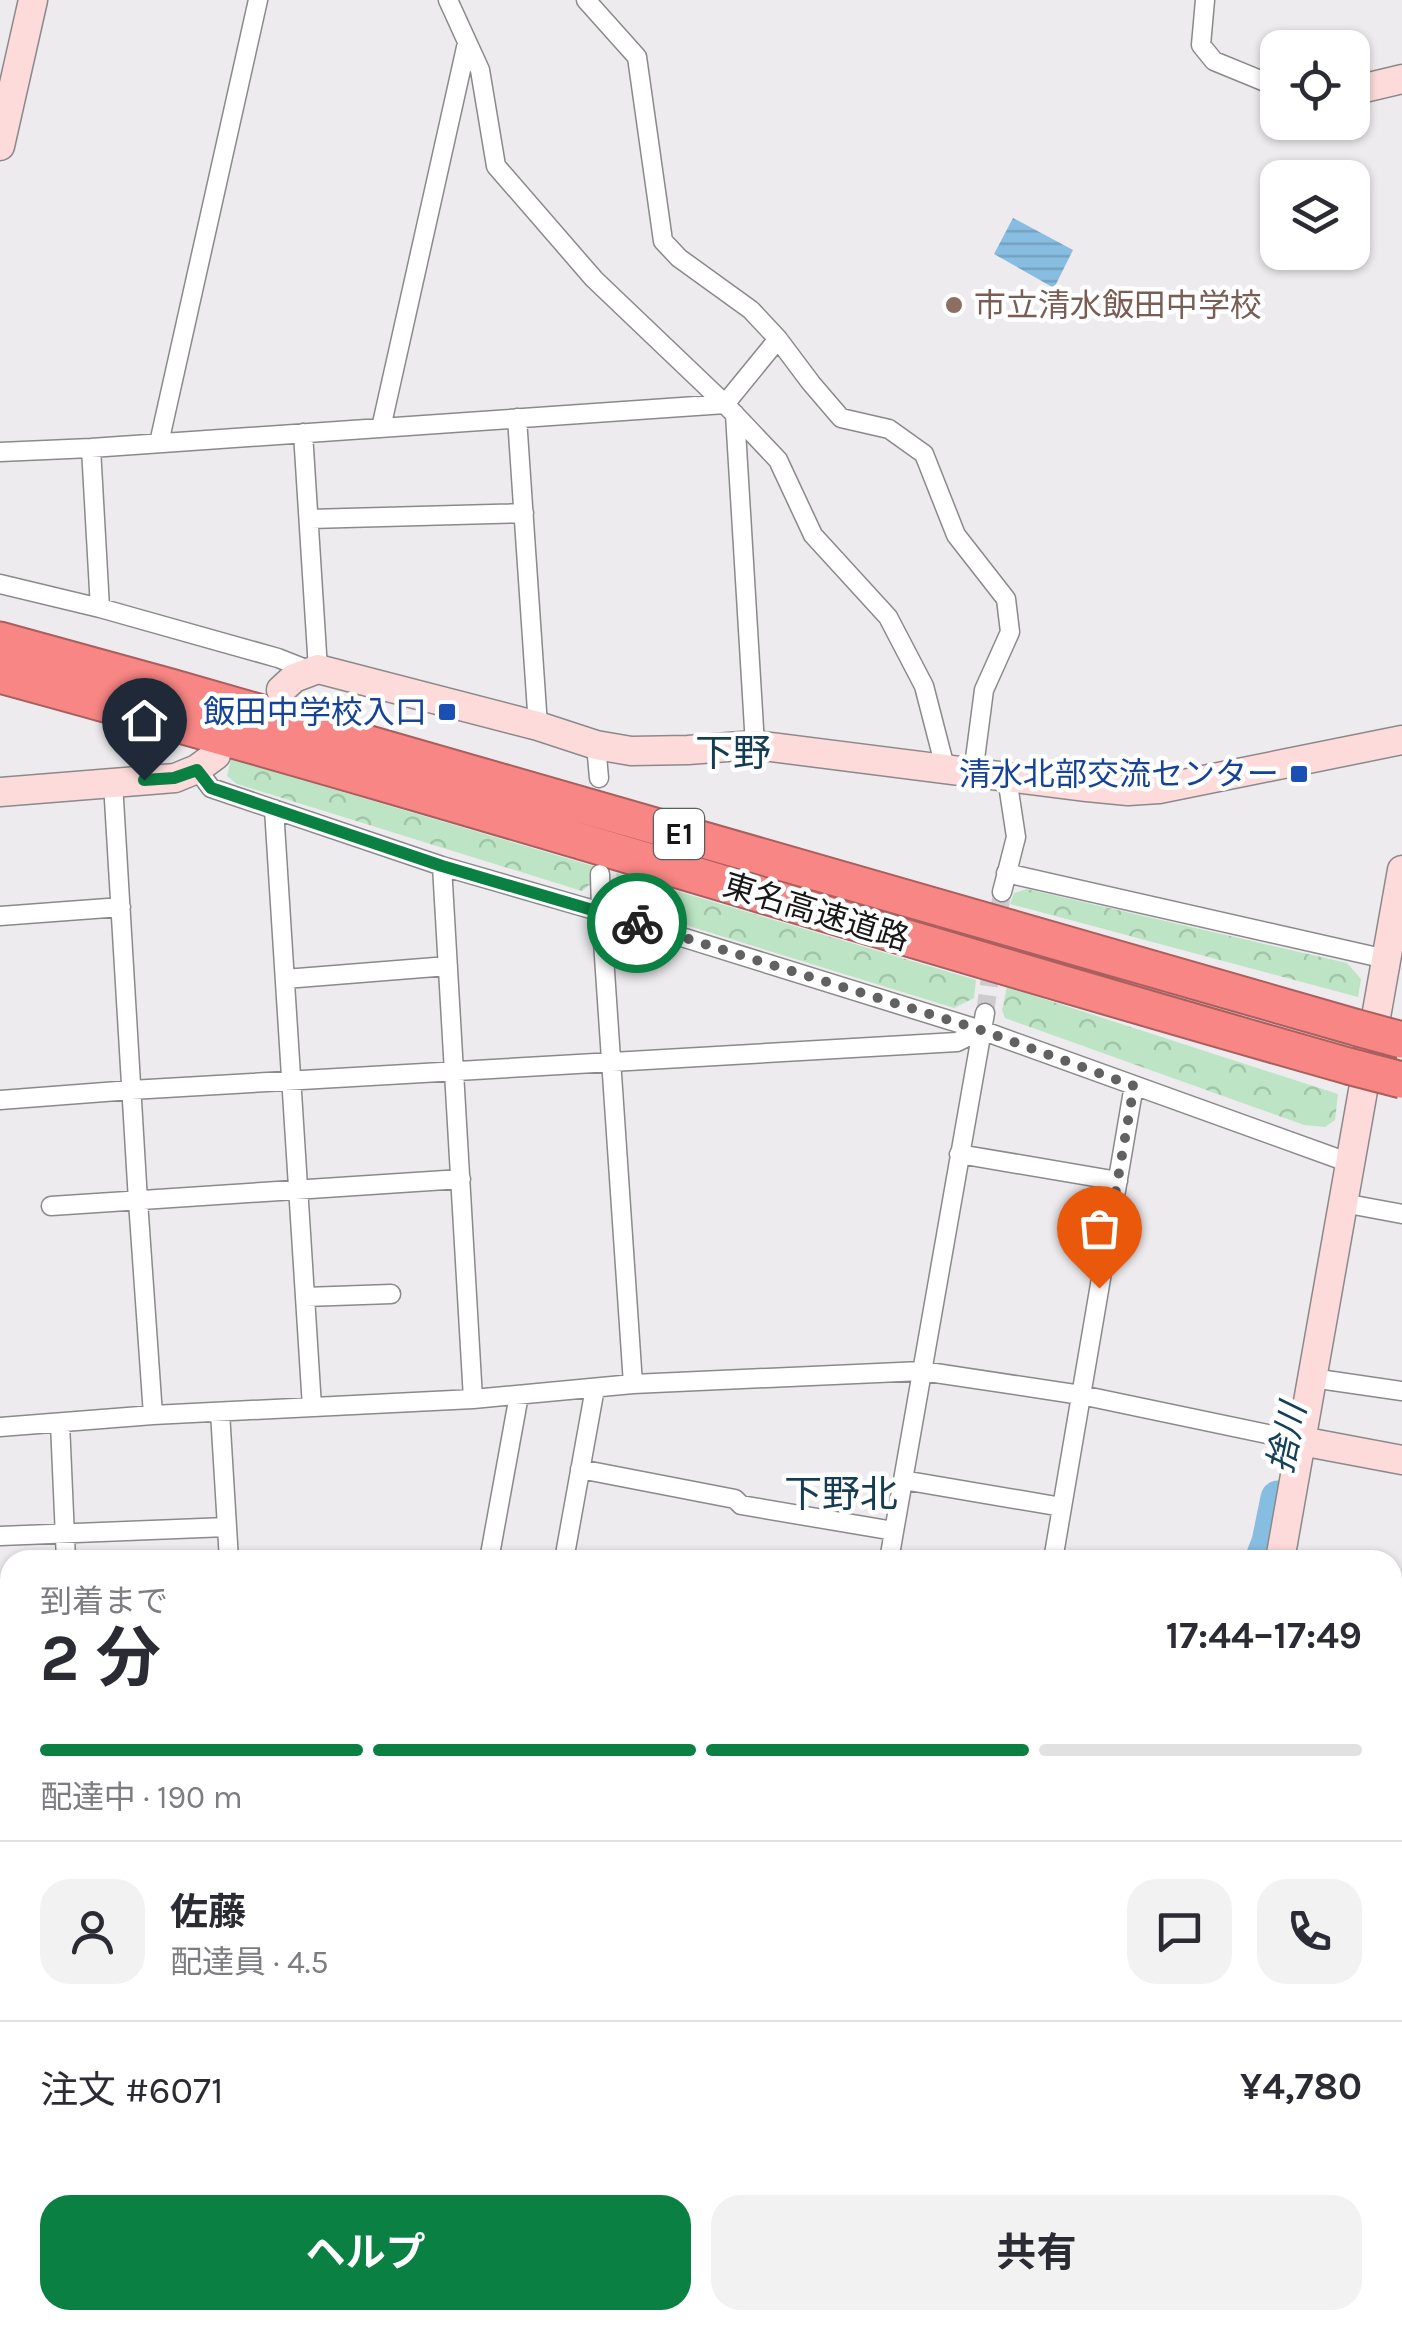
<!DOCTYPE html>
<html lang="ja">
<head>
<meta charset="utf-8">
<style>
	body { margin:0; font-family:Karla,"Noto Sans JP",sans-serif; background:#f2f2f3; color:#2b2b33; height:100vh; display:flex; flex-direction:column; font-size:38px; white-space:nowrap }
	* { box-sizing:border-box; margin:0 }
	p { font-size:32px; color:#7c7c81 }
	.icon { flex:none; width:55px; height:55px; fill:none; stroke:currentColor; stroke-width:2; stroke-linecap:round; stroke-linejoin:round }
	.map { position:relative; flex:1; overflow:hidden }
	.details { position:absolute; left:0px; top:1550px; width:1402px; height:780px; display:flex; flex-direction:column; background:#fff; border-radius:30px 30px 0 0; box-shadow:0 2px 8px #0004 }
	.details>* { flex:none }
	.tools { position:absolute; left:1260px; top:30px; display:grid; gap:20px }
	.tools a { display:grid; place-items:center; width:110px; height:110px; border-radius:20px; background:#fff; box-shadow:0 2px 8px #0004; font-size:50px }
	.pin { position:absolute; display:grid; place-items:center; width:85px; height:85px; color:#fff; margin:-102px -42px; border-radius:50% 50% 50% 0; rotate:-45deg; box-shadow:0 0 10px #0007 }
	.pin .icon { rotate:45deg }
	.courier { position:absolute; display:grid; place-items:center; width:100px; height:100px; margin:-50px; border:8px solid #0b8043; border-radius:50%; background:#fff; color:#222; box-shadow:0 2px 12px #0007 }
	.summary em { font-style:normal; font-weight:700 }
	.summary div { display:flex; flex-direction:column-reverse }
	.summary { display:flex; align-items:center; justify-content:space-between; height:170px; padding:0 40px }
	h1 { font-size:65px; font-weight:700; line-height:75px }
	.bar { display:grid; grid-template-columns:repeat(4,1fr); gap:15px 10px; align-content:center; height:120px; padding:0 40px }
	.bar i { height:12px; border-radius:8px; background:#e1e1e2 }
	.bar .selected { background:#0b8043 }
	.bar p { grid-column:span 4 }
	.line { display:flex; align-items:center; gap:25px; padding:0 40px; border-top:2px solid #e1e1e2 }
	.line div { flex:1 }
	.round { display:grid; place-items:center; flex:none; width:105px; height:105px; border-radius:30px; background:#f2f2f3 }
	.cta { display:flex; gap:20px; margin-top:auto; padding:20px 40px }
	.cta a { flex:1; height:115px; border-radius:30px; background:#0b8043; color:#fff; font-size:40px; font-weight:700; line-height:115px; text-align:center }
	.cta a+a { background:#f2f2f3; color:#2b2b33 }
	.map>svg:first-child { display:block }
	.forest { fill:url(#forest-crowns) }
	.water { fill:url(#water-rules) }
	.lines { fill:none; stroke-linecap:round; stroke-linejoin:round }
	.stream { stroke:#87bde0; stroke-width:6 }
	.river { stroke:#87bde0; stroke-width:35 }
	.street-tunnel { stroke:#cdcbcd; stroke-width:18; stroke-dasharray:18 9; stroke-linecap:butt }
	.street-casing { stroke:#8b898b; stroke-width:21 }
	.secondary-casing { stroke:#8b898b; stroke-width:31 }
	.highway-casing { stroke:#a95f5e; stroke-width:39 }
	.street { stroke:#fff; stroke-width:18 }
	.secondary { stroke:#fddbda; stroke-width:28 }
	.highway { stroke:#f88684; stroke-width:35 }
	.highway-bridge-casing { stroke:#a95f5e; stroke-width:39; stroke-linecap:butt }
	.highway-bridge { stroke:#f88684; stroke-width:35 }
	.done { stroke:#626162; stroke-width:10; stroke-dasharray:0 18 }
	.route { stroke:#0b8043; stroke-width:12 }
	.education-dot { fill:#8d6e63; stroke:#fff; stroke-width:4 }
	.transit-dot { fill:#1a4fb4; stroke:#fff; stroke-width:4 }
	.labels { text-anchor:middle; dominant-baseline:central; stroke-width:9; stroke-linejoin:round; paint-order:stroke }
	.shield { fill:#fff; stroke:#5d5d5d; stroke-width:2.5 }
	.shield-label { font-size:30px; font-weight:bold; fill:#171717 }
	.education-label { font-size:32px; fill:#785e54; stroke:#fff; text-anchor:start }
	.transit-label { font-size:32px; fill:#164399; stroke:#fff; text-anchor:end }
	.street-label { font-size:32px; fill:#171717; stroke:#fff }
	.water-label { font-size:35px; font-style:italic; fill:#154059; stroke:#fff }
	.quarter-label { font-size:38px; fill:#143c53; stroke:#fff }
</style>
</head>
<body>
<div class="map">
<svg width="1402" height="2330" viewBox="0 0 1402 2330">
	<defs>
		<pattern id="forest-crowns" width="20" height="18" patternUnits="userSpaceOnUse" patternTransform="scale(2.5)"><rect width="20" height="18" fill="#bde5c5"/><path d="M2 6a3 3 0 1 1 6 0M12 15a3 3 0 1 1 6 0" fill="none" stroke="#a2c4a8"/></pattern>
		<pattern id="water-rules" width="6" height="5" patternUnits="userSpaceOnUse" patternTransform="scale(2.5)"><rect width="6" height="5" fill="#87bde0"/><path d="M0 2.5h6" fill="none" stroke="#74a2bf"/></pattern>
	</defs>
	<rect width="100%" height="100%" fill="#edebed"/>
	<path class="forest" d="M231 759 593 866V882L582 891 237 784 227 776Z
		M616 873 976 980 974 998 954 1008 627 907 619 890Z
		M1027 889 1347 963 1361 979 1358 997 1010 904 1014 893Z
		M1007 987 1338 1094 1335 1120 1325 1127 1304 1125 1005 1018 1002 1010Z"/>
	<path class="water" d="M1013 218 1073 250 1054 288 994 254Z"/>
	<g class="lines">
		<path class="stream" d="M672 2330 673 2320"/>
		<path class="river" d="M1262 1560 1269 1542 1278 1498
			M50 2330 55 2320"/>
		<path class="street-tunnel" d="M985 1013 1002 892"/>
		<g class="street-casing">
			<path id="street" d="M448 0 480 70 496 166 594 279 725 404 778 460 813 535 888 617 924 686 946 771
				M586 0 637 57 663 241 679 258 751 310 778 339 811 383 841 418 889 429 924 454 956 535 1006 599 1010 632 984 690 973 774
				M1205 0 1201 45 1214 61 1270 84H1278
				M735 414 755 745
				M517 418 538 726
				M381 428 467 43
				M303 433 318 669
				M159 443 258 0
				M91 448 100 608
				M0 452 91 448 725 404 778 339
				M310 519 524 513
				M0 584 100 608 278 658 311 671
				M596 745 599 778
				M197 769 211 788 442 866 601 912 981 1030 1350 1163
				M113 783 138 1201 153 1415
				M274 809 312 1407
				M442 866 473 1399
				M1006 873 1386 959
				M600 874 601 912 633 1384
				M1002 892 1016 837 1007 778
				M0 916 121 907
				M285 979 448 966
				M0 1100 131 1090 957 1042 981 1030
				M959 1154 1118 1181
				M1343 1203 1402 1214
				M51 1206 461 1179
				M305 1297 391 1294
				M1312 1378 1402 1391
				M220 1412 229 1560
				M60 1423 66 1560
				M0 1427 153 1415 473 1399 633 1384 922 1371 1081 1395 1301 1441
				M580 1469 735 1499 741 1505 894 1531
				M903 1480 1062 1507
				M0 1536 227 1527
				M489 1560 519 1395
				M564 1560 595 1388
				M889 1560 985 1013
				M1053 1560 1134 1085
				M1392 1590 1402 1591
				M0 1646 10 1645
				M1392 1706 1402 1707
				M1392 1825 1402 1827
				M0 1914H10
				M1392 1945 1402 1947
				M1392 2067 1402 2069
				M1392 2189 1402 2191
				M0 2302 10 2304
				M1392 2314 1402 2316
				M103 2320 161 2330
				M344 2330 346 2320
				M686 2330 688 2320
				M804 2330 806 2320"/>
		</g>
		<g class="secondary-casing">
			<path id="secondary" d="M1352 91 1402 79
				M0 146 33 0
				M281 690 294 678 318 669 538 726 596 745 631 751 688 750 755 745 1087 787 1128 791 1159 789 1402 740
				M0 792 175 778 197 769 216 755
				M1301 1441 1402 1460
				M1280 1560 1402 870
				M1148 2330 1150 2320"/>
		</g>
		<g class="highway-casing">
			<path id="highway" d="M0 640 171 687 1358 1028
				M0 675C452 798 898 939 1348 1066"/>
		</g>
		<use href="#street" class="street"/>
		<use href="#secondary" class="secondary"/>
		<use href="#highway" class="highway"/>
		<g class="highway-bridge-casing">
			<path id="highway-bridge" d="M1358 1028 1402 1040
				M1348 1066 1402 1080"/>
		</g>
		<use href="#highway-bridge" class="highway-bridge"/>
	</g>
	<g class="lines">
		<path class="done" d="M637 923 981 1030 1134 1086 1099 1288"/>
		<path class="route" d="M144 780 174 778 197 770 211 788 442 866 637 923"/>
	</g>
	<circle class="education-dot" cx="954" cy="305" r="10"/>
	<g class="transit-dot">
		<rect x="437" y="702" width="20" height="20" rx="5"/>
		<rect x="1289" y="764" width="20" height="20" rx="5"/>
	</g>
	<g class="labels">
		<rect class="shield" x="654" y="809" width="50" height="50" rx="8"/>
		<g class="shield-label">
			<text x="679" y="834">E1</text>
		</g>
		<g class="education-label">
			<text x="974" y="305">市立清水飯田中学校</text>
		</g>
		<g class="transit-label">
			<text x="427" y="712">飯田中学校入口</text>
			<text x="1279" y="774">清水北部交流センター</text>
		</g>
		<g class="street-label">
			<text transform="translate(816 912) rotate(17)">東名高速道路</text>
		</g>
		<g class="water-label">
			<text transform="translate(1287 1438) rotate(-78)">捨川</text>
		</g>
		<g class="quarter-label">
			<text x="733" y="753">下野</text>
			<text x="841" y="1494">下野北</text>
		</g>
	</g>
</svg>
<div class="tools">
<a><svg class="icon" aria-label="locate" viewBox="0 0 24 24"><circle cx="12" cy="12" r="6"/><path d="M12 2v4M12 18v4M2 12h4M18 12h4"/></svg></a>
<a><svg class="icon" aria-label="layers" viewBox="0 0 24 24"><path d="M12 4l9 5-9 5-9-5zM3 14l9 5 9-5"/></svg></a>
</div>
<div class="pin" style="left:1099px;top:1288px;background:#ea580c"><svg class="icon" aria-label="bag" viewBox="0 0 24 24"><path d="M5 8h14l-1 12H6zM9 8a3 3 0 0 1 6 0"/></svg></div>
<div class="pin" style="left:144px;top:780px;background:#1f2937"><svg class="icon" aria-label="home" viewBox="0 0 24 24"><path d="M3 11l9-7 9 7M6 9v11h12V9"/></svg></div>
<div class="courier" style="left:637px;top:923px"><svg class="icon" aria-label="bike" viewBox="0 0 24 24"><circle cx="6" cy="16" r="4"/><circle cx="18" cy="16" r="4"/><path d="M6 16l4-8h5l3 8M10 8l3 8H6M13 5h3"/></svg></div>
<section class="details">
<div class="summary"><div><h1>2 分</h1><p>到着まで</p></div><em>17:44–17:49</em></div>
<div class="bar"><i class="selected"></i><i class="selected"></i><i class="selected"></i><i></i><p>配達中 · 190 m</p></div>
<div class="line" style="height:180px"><a class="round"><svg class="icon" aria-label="person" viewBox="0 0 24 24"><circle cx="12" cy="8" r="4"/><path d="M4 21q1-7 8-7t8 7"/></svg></a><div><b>佐藤</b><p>配達員 · 4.5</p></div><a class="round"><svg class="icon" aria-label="chat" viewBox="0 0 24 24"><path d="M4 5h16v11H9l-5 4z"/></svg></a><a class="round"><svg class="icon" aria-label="phone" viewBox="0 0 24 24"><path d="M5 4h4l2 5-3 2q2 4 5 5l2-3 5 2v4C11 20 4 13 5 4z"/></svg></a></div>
<div class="line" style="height:130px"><div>注文 #6071</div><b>¥4,780</b></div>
<div class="cta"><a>ヘルプ</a><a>共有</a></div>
</section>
</div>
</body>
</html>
